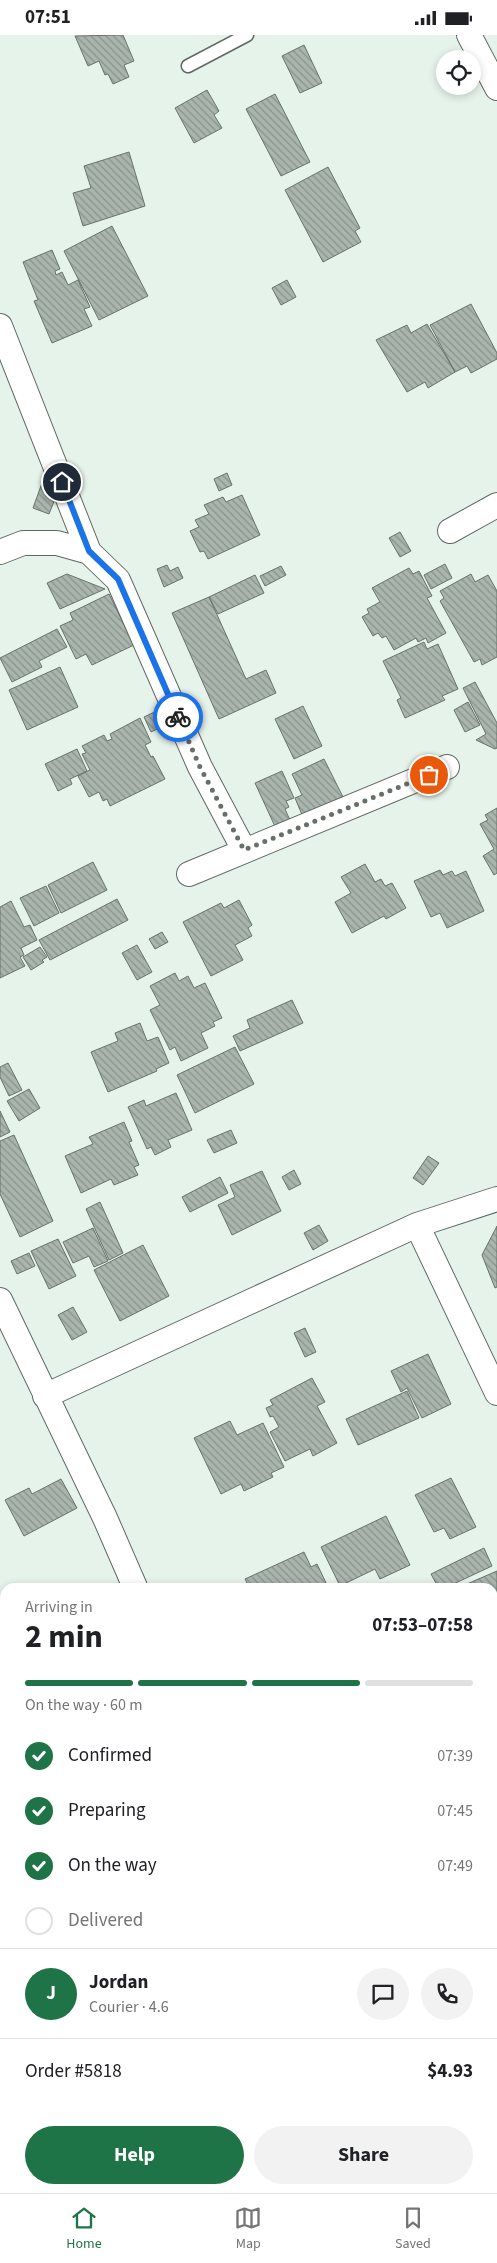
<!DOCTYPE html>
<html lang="en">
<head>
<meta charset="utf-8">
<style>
	body { margin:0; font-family:"Source Sans 3",sans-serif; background:#f2f2f2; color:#202124; height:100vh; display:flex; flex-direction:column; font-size:19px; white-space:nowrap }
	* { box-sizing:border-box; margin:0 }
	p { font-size:16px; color:#757577 }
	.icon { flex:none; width:28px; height:28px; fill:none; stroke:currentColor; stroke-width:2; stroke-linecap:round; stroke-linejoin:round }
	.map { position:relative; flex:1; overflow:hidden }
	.drawer { position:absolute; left:0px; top:1548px; width:498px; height:611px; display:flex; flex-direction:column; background:#fff; border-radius:15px 15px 0 0; box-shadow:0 2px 8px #0003 }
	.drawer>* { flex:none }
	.buttons { position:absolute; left:436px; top:15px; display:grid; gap:10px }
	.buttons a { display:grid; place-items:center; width:45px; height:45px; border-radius:50%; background:#fff; box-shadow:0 2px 8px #0003; font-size:25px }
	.pin { position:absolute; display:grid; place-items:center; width:42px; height:42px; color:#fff; margin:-21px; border:2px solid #fff; border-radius:50%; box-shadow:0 1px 5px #0007 }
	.courier { position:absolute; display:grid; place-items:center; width:50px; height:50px; margin:-25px; border:4px solid #1a73e8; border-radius:50%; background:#fff; color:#222; box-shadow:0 1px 6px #0007 }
	.headline em { font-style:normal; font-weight:700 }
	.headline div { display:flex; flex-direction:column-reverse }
	.headline { display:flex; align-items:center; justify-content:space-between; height:85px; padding:0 25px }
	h1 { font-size:32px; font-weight:700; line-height:38px }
	.bar { display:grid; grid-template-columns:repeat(4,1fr); gap:8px 5px; align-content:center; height:60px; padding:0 25px }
	.bar i { height:6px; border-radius:4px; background:#e0e0e0 }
	.bar .selected { background:#1e7447 }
	.bar p { grid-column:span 4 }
	.line { display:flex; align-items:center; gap:12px; padding:0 25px; border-top:1px solid #e0e0e0 }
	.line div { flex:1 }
	.round { display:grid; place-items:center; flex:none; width:52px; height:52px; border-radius:26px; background:#f2f2f2 }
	ol { padding:0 25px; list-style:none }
	li { display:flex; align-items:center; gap:15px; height:55px }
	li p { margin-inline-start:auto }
	li .icon { padding:5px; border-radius:50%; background:#1e7447; color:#fff; stroke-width:4 }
	li:last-child { color:#757577 }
	li i { width:28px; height:28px; border:2px solid #e0e0e0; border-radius:50% }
	.primary-button { display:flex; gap:10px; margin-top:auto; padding:10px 25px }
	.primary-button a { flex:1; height:58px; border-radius:30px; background:#1e7447; color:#fff; font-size:20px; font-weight:700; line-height:58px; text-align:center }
	.primary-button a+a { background:#f2f2f2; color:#202124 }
	.status { display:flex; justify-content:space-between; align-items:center; height:35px; padding:0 25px; background:#fff; direction:ltr }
	.status svg { height:14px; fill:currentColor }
	.tabs { display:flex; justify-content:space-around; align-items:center; height:70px; border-top:1px solid #e0e0e0; background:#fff; font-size:14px; color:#757577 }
	.tabs a { display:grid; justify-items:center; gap:2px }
	.tabs .selected { color:#1e7447 }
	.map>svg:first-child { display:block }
	.building { fill:url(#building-back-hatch); stroke:#68736b }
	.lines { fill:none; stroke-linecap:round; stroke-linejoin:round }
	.lane-casing { stroke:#5e6961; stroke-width:15 }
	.street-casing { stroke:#5e6961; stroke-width:26 }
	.lane { stroke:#fff; stroke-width:12 }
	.street { stroke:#fff; stroke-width:24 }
	.done { stroke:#676f69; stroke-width:5; stroke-dasharray:0 9 }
	.route { stroke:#1a73e8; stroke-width:6 }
</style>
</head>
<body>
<div class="status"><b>07:51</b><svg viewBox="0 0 49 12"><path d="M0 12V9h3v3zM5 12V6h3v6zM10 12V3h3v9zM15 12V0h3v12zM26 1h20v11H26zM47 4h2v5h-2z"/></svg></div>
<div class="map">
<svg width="497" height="2158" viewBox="0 0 497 2158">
	<defs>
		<pattern id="building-back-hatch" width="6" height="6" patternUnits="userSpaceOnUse" patternTransform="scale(1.25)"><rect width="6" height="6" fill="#a9b5ad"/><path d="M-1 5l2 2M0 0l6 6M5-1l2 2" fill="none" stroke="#89938d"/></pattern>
	</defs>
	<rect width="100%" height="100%" fill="#e6f3ea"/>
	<path class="building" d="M123 0 134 26 124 30 129 42 113 49 108 39 105 40 99 26 88 31 75 1Z
		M304 10 322 48 300 58 282 21Z
		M207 55 219 76 214 80 222 93 194 108 175 73Z
		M275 59 310 127 281 141 246 74Z
		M129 117 145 171 83 191 73 158 91 153 84 131Z
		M328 132 360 193 355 196 361 207 323 227 285 155Z
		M112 191 148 261 99 285 64 216Z
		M52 215 60 234 55 236 56 240 62 237 68 250 78 245 90 272 84 274 92 291 52 308 34 266 38 265 23 227Z
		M287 245 296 262 281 270 272 253Z
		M471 269 497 318V324L471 338 467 331 455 337 430 290Z
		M427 289 455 337 428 353 425 347 407 357 376 305 407 290 411 298Z
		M227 438 232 450 219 456 214 444Z
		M42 448 59 454 49 479 33 473Z
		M242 460 260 500 208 524 204 516 200 517 190 496 199 492 195 485 209 479 204 470 223 462 226 467Z
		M400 497 411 516 400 522 389 503Z
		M445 529 452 543 431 554 424 540Z
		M167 530 170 536 178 532 183 543 164 552 157 534Z
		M281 531 286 540 265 551 260 541Z
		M409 533 413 539 419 536 432 561 427 563 446 598 428 608 426 603 418 607 416 603 394 615 386 601 382 603 378 598 373 601 362 582 369 578 367 574 380 567 372 553Z
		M67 539 105 554 60 574 47 548Z
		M471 539 475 547 488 540 497 556V622L482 630 480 624 474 627 440 566 444 563 440 556Z
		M255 540 264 558 218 579 209 562Z
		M109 559 134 610 92 630 86 619 76 624 60 591 73 585 70 578Z
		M209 562 246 644 266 635 276 658 219 684 172 578Z
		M57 594 67 612 39 626 42 632 12 647 0 623Z
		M424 607 427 614 438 609 458 654 442 661 445 665 405 683 397 665 401 663 383 626Z
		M60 632 78 672 27 695 9 655Z
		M475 647 497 688V713L495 714 476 705 486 699 463 653Z
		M468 667 480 690 465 697 454 675Z
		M303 671 322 711 294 724 275 684Z
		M161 674 168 689 151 697 144 682Z
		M140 683 151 707 145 710 151 722 153 721 165 744 110 771 107 764 103 766 99 757 89 762 78 741 90 735 82 719 86 718 82 711 104 700 107 706 112 704 110 699Z
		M77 714 87 736 70 744 72 749 58 756 45 729Z
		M324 724 343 762 303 782 295 763 302 760 292 739Z
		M282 736 294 763 286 766 289 772 285 774 293 792 278 798 255 748Z
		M497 773V838L494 840 483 821 494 814 480 789 488 785 485 780Z
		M93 827 107 855 61 878 48 850Z
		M365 829 375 847 381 844 385 851 392 848 406 873 386 884 384 881 352 898 335 867 351 858 341 842Z
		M440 835 443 840 452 836 455 841 466 836 484 876 447 893 440 878 431 882 414 846Z
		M46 851 59 878 34 891 20 863Z
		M117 864 128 885 50 925 39 905Z
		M239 865 252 890 248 893 252 901 235 910 243 925 211 941 183 887 221 868 224 873Z
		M11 866 24 892 30 890 37 905 21 913 24 920 20 922 25 931 0 943V872Z
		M162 897 168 907 155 914 149 904Z
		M137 910 152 937 137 945 122 918Z
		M40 912 47 922 42 925 44 927 31 935 23 922Z
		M175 938 179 946 188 941 194 953 205 948 222 983 213 987 215 991 201 998 208 1013 181 1026 175 1012 170 1015 150 975 160 970 150 951Z
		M292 965 303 988 240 1016 233 1001 250 993 247 985Z
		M140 988 147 1006 158 1002 169 1028 156 1034 157 1036 108 1057 91 1017 118 1006 115 998Z
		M235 1012 254 1049 195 1078 177 1040Z
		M8 1028 22 1055 9 1061 0 1042V1032Z
		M29 1054 40 1073 19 1086 7 1066Z
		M176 1058 192 1095 168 1105 171 1112 155 1120 151 1112 147 1114 128 1072 144 1065 146 1071Z
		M0 1076 10 1097 0 1102Z
		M124 1087 132 1106 129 1107 139 1130 134 1132 138 1140 114 1150 111 1144 81 1158 65 1121 93 1109 89 1102Z
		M231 1095 237 1108 214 1118 207 1105Z
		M14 1100 53 1186 20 1202 0 1159V1106Z
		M428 1121 439 1128 423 1150 413 1143Z
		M294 1135 301 1149 289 1155 282 1142Z
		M262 1136 281 1176 232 1200 218 1170 235 1162 230 1150Z
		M220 1142 228 1158 190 1177 182 1162Z
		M100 1167 123 1218 109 1225 86 1174Z
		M319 1190 328 1206 313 1215 304 1198Z
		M497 1191V1252L495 1253 482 1220Z
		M93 1193 108 1226 94 1232 89 1221 73 1228 63 1207Z
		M58 1204 76 1241 49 1254 31 1216Z
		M143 1210 169 1261 120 1286 94 1235Z
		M29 1218 35 1231 17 1239 11 1226Z
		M73 1272 87 1297 72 1305 58 1280Z
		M305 1293 316 1317 305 1322 294 1298Z
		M428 1319 451 1369 422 1383 407 1353 401 1357 391 1336Z
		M312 1343 325 1367 317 1371 337 1408 313 1421 310 1414 285 1426 270 1397 279 1392 273 1381 270 1382 266 1373 273 1370 270 1365Z
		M407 1356 419 1383 358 1410 346 1384Z
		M230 1386 237 1400 263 1388 284 1432 271 1438 273 1442 244 1456 241 1449 221 1459 194 1403Z
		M451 1443 476 1492 450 1504 444 1493 434 1497 415 1460Z
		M61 1444 77 1473 24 1501 5 1465 29 1453 32 1459Z
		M386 1481 410 1530 380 1544 375 1534 340 1551 321 1512Z
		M484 1513 492 1531 447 1552H438L431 1539Z
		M304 1517 311 1532 317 1529 328 1552H249L245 1544Z
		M497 1536V1573L492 1575V1552H460Z
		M497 1587V1620L492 1622V1589Z
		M497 1650V1676L492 1678V1652Z
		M497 1771V1834L492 1836V1773Z
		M5 1825V1844L1 1846 0 1827Z
		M497 1840V1896L492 1887V1843Z
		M492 1932 497 1941V2000L493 2002Z
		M497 2107V2148L492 2150V2109Z
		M307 2154H360L363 2158H300Z"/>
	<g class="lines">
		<g class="lane-casing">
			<path id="lane" d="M188 31 247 0"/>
		</g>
		<g class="street-casing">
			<path id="street" d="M469 0 497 53
				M0 291 89 517
				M450 496 497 470
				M0 517 23 508H57L89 517 118 545 200 732 244 815
				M189 839 447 732
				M417 1190 497 1358
				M0 1265 105 1483 135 1552
				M45 1361 417 1190 497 1164
				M0 1670 5 1667
				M0 2022 5 2020
				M0 2120 5 2123
				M60 2154 68 2158
				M409 2154 410 2158"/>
		</g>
		<use href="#lane" class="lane"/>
		<use href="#street" class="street"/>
	</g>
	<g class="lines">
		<path class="done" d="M178 682 200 732 244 815 429 740"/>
		<path class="route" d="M62 447 89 516 118 544 178 682"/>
	</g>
</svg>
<div class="buttons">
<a><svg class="icon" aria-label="locate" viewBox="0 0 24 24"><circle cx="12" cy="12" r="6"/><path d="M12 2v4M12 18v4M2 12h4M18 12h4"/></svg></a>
</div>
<div class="pin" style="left:429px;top:740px;background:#ea580c"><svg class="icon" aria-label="bag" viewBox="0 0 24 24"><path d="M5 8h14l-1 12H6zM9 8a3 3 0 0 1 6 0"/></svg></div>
<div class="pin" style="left:62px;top:447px;background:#1f2937"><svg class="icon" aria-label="home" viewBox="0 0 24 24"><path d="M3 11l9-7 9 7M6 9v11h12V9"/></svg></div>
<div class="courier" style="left:178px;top:682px"><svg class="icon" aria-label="bike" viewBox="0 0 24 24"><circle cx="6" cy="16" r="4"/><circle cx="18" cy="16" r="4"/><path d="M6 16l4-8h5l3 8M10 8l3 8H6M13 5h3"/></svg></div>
<section class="drawer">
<div class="headline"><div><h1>2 min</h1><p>Arriving in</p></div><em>07:53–07:58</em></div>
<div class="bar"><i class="selected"></i><i class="selected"></i><i class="selected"></i><i></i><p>On the way · 60 m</p></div>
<ol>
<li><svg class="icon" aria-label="check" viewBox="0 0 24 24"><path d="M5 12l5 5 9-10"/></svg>Confirmed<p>07:39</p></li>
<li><svg class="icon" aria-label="check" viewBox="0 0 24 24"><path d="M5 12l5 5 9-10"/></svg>Preparing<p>07:45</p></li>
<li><svg class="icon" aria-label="check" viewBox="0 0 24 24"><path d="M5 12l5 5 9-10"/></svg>On the way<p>07:49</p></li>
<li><i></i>Delivered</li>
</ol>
<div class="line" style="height:90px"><b class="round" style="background:#1e7447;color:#fff">J</b><div><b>Jordan</b><p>Courier · 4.6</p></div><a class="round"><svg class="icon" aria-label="chat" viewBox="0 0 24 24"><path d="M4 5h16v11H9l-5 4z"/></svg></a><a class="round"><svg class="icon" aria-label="phone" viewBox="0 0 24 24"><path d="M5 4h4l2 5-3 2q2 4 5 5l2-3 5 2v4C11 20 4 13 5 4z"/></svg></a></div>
<div class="line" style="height:65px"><div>Order #5818</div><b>$4.93</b></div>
<div class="primary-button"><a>Help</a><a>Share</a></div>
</section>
</div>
<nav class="tabs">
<a class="selected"><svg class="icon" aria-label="home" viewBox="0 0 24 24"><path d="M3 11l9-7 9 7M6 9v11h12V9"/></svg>Home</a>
<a><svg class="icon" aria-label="map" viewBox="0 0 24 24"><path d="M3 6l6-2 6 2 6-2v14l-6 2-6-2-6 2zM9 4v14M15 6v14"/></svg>Map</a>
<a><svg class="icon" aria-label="saved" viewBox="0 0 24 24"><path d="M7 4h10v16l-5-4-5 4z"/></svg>Saved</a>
</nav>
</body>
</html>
